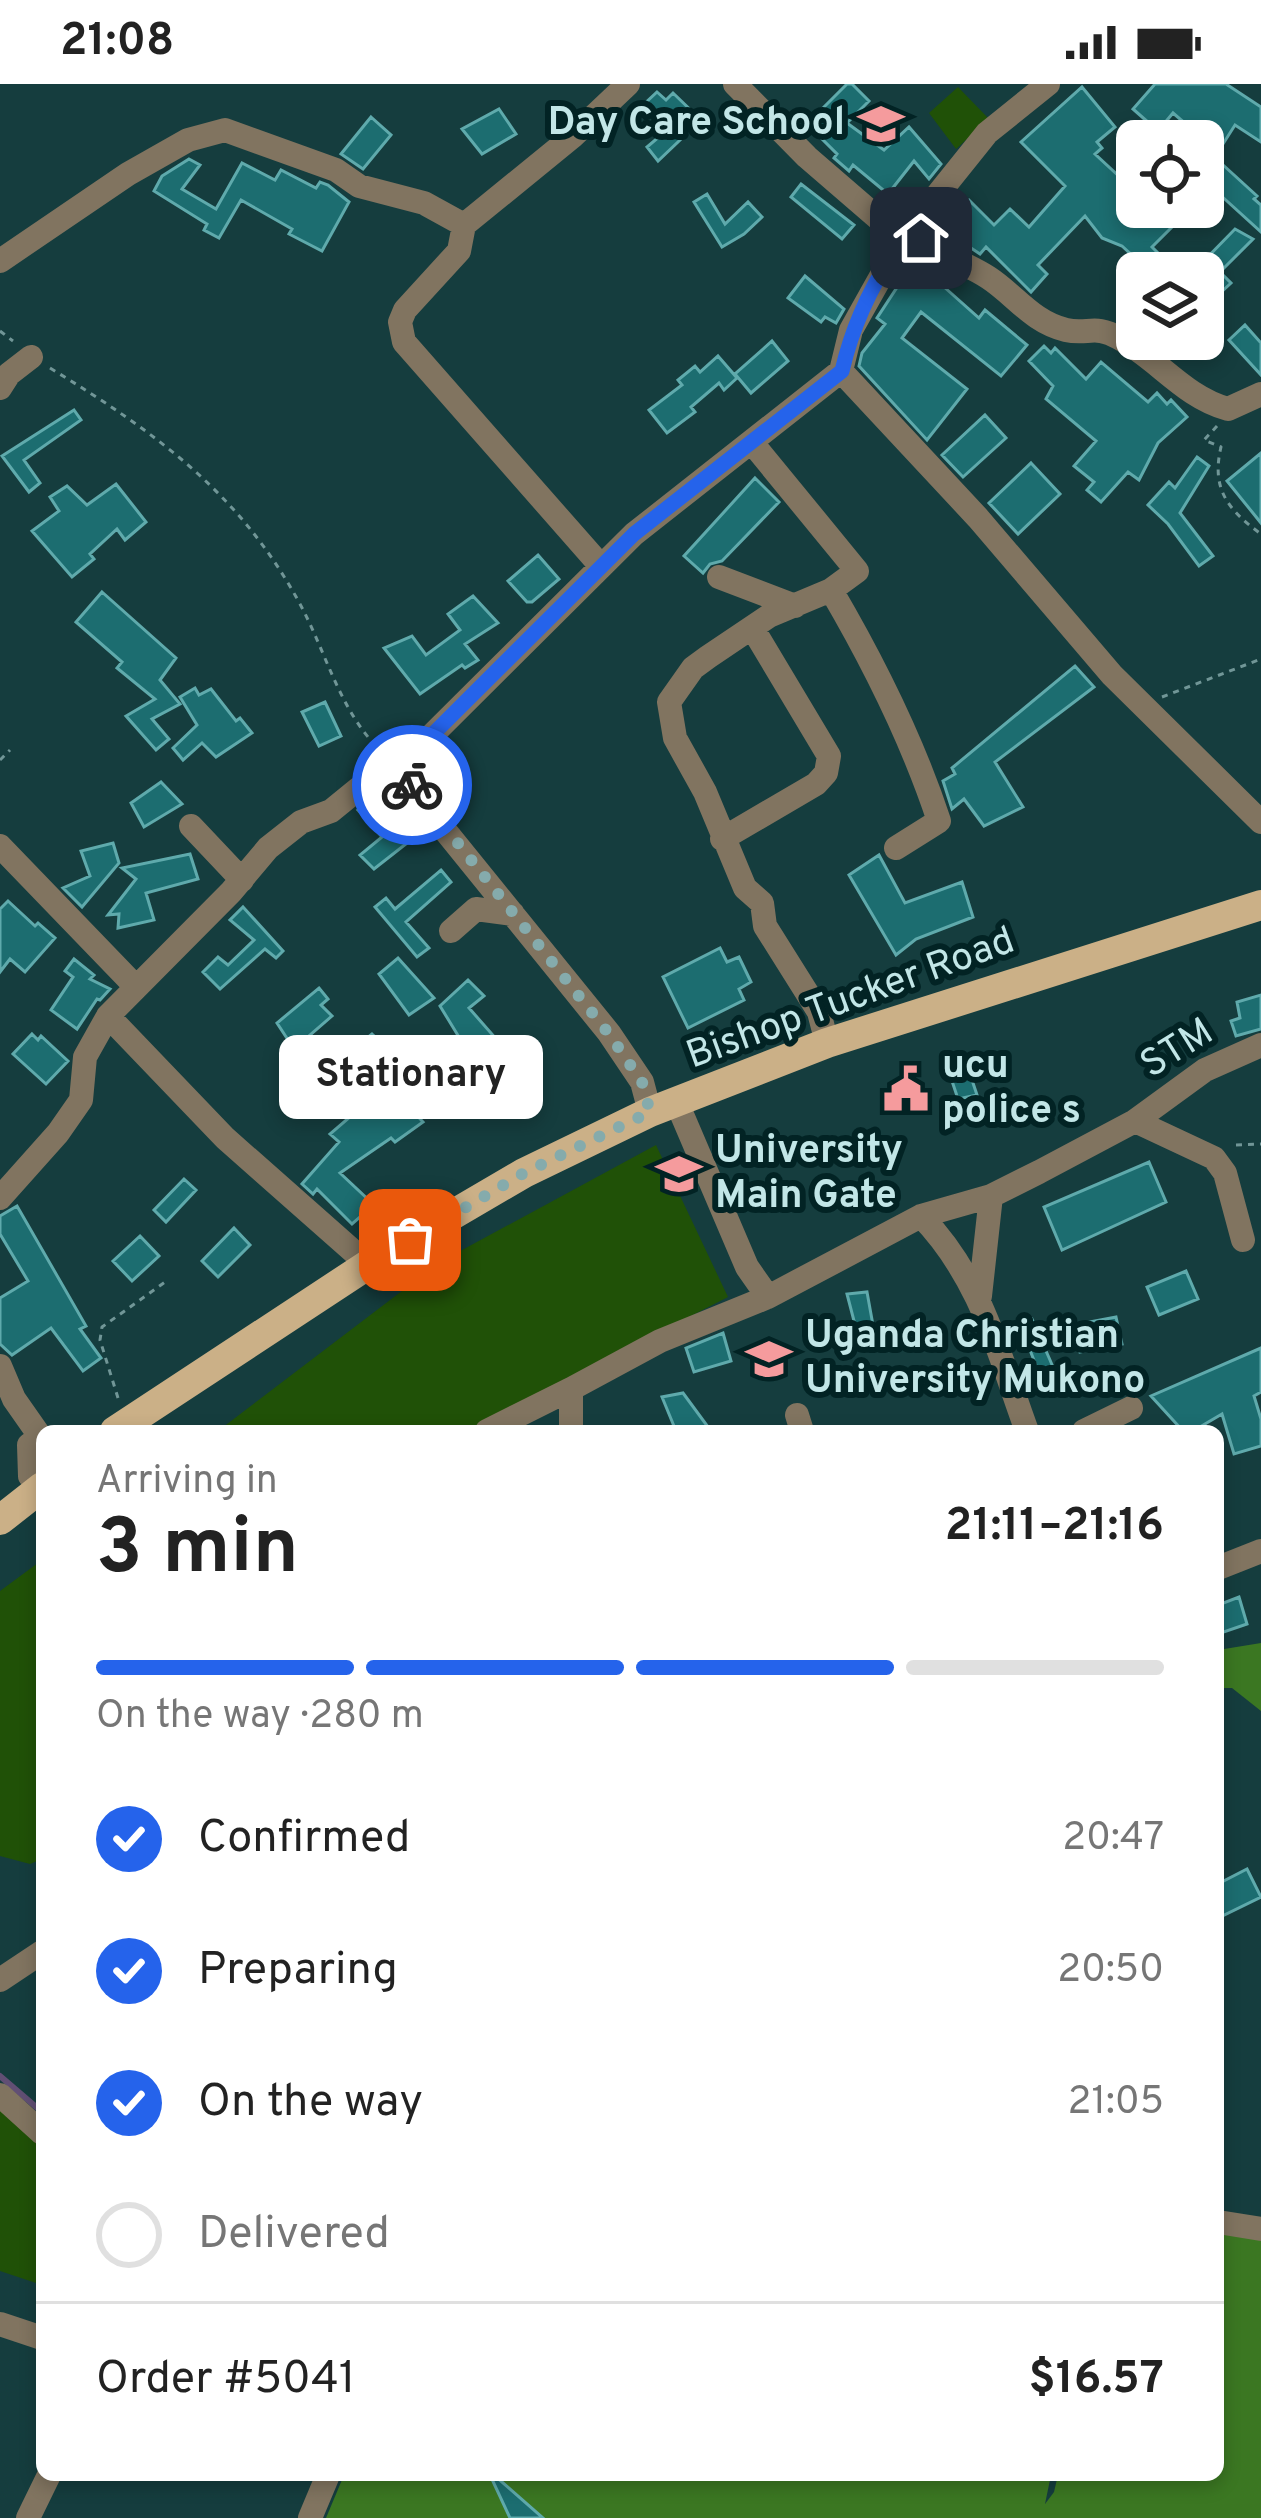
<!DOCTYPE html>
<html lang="en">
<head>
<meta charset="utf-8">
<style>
	body { margin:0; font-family:Overpass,sans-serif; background:#f6f6f6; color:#222; height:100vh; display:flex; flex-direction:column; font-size:45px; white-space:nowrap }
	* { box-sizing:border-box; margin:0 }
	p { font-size:39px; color:#767676 }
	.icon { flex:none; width:66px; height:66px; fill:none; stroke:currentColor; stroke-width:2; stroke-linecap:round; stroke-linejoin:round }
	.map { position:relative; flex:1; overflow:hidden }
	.details { position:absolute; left:36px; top:1341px; width:1188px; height:1056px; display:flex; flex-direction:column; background:#fff; border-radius:18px; box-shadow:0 6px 18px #0003 }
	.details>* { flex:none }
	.tools { position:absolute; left:1116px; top:36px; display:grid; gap:24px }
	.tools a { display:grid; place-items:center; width:108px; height:108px; border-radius:18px; background:#fff; box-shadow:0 6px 18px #0003; font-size:60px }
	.pin { position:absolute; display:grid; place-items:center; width:102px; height:102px; color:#fff; margin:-51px; border-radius:24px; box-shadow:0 6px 18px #0006 }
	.courier { position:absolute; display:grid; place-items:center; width:120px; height:120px; margin:-60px; border:9px solid #2563eb; border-radius:50%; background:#fff; color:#222; box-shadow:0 3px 15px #0007 }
	.bubble { position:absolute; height:84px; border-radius:18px; background:#fff; box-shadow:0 6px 18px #0003; font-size:39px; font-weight:700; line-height:84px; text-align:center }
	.headline em { font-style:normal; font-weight:700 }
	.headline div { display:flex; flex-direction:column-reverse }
	.headline { display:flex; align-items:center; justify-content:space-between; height:204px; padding:0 60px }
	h1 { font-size:78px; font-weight:700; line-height:90px }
	.bar { display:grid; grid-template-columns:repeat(4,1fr); gap:18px 12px; align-content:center; height:144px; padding:0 60px }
	.bar i { height:15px; border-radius:9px; background:#e0e0e0 }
	.bar .active { background:#2563eb }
	.bar p { grid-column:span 4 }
	.line { display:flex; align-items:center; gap:30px; padding:0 60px; border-top:3px solid #e0e0e0 }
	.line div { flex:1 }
	ol { padding:0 60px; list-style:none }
	li { display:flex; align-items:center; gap:36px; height:132px }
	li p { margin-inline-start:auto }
	li .icon { padding:12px; border-radius:50%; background:#2563eb; color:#fff; stroke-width:4 }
	li:last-child { color:#767676 }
	li i { width:66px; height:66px; border:6px solid #e0e0e0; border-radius:50% }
	.status { display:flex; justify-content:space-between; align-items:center; height:84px; padding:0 60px; background:#fff; direction:ltr }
	.status svg { height:33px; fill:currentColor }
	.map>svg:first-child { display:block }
	.green { fill:#205107 }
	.forest { fill:#3b7722 }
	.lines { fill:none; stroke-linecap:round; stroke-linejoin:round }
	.stream { stroke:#614f74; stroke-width:6 }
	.building { fill:#1c6d70; stroke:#5faaac; stroke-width:3 }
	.path { stroke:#719697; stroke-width:3; stroke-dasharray:6 6; stroke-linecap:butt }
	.minor { stroke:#817460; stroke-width:24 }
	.major { stroke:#cbb087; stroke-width:30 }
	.done { stroke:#85abac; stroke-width:12; stroke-dasharray:0 21.6 }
	.route { stroke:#2563eb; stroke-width:15 }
	.labels { text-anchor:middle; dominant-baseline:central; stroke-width:12; stroke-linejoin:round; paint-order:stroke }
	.poi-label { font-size:39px; font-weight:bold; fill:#c2e6e7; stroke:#022324; text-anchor:start }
	.street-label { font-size:39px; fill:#c2e6e7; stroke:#022324 }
</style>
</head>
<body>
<div class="status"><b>21:08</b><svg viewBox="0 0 49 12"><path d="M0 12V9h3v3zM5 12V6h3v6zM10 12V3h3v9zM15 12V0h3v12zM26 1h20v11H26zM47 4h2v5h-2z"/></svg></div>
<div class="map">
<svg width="1261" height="2434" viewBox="0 0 1261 2434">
	<rect width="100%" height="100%" fill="#153d3e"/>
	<path class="green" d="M958 3 989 35 956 65 929 29Z
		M656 1061 728 1213 511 1324 477 1347H218L440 1178Z
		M42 1476V1775L30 1780 0 1772V1507Z
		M0 2026 42 2063V2201L0 2187Z"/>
	<path class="forest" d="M1261 1559V1627L1232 1604H1218V1566Z
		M1218 2143 1261 2152V2434H326L344 2391H1051L1045 2420 1054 2408 1058 2391H1218Z"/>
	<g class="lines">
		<path class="stream" d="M0 1992 42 2028"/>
	</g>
	<path class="building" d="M847 0H852L869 17 847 39 884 66 909 43 941 80 929 95 914 77 888 110 853 81 849 87 834 74 837 70 807 40Z
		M1155 0H1226L1261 23V58L1235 41 1223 60 1199 44 1195 48 1173 29 1158 47 1133 25Z
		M1082 3 1115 43 1097 58 1102 64 1095 70 1137 109V123H1151L1173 142 1152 163 1158 169 1144 183 1137 176V207L1119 190 1135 174 1122 162 1102 154 1085 132 1038 181 1047 190 1031 208 986 163 980 170 941 144 969 116 994 141 1010 125 1029 143 1065 102 1021 58Z
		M657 8 666 16 673 9 701 36 658 77 647 63 666 47 641 23Z
		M499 25 516 50 482 70 462 45Z
		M371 33 391 51 363 85 341 70Z
		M189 75 200 81 182 105 216 125 242 79 275 96 281 86 316 104 320 98 328 101 349 118 322 167 289 150 292 145 241 116 219 154 204 146 207 140 154 107 162 92Z
		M1222 80 1257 112 1254 115 1261 121V148L1206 98Z
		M801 100 854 141 842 155 791 113Z
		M707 110 725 140 748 118 762 133 744 150 722 163 694 118Z
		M1235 145 1253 155 1220 188 1231 199 1203 225V189L1195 186Z
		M917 173 947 195 943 202 979 234 985 226 1027 261 1001 292 921 228 902 254 967 305 927 356 859 282 862 269 885 240 877 234Z
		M805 192 844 225 836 239 825 233 821 238 788 214Z
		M1245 241 1261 259V291L1229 256Z
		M772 257 788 277 751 309 735 290Z
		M1044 262 1051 269 1055 264 1086 295 1101 278 1148 318 1157 309 1167 320 1171 316 1187 333 1158 359 1139 396 1128 388 1101 418 1087 406 1094 398 1074 382 1096 357 1046 315 1053 302 1029 277Z
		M718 272 737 294 724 306 719 299 691 323 695 328 667 349 649 326 682 301 678 296 695 282 700 288Z
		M74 326 81 336 24 376 40 399 29 408 2 372Z
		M985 331 1006 354 963 393 942 371Z
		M1261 369V439L1227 397Z
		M1197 373 1209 382 1180 429 1213 472 1199 482 1168 440 1148 421 1169 398 1175 404Z
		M1031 379 1060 410 1018 450 989 419Z
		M755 394 779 418 722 477 710 480 703 489 684 472Z
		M116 400 146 438 125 456 117 445 90 470 94 475 72 493 32 447 59 427 50 413 67 402 87 421Z
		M538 471 559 495 532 518H527L508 497Z
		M102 508 176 574 160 596 180 620 152 635 169 655 156 666 126 632 155 615 117 584 122 578 76 538Z
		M473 512 498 539 465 560 478 576 465 584 462 581 420 610 384 564 412 552 426 571 460 546 448 530Z
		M1075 582 1094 603 995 678 1023 723 984 742 964 715 952 725 943 697 955 690 952 684Z
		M195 604 199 611 211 605 236 637 240 634 252 649 216 673 202 659 183 676 173 664 197 641 180 613Z
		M325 618 341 652 319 662 302 628Z
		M161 698 182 720 144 743 131 719Z
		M375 716 397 741 402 737 416 752 374 785 360 771 382 753 358 726Z
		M113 759 119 779 82 823 63 804 90 792 81 767Z
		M190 770 198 795 146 809 154 836 118 844 119 830 108 831 136 795 122 784Z
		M879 771 905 819 962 798 973 833 916 855 896 871 849 791Z
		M441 786 451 798 406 838 429 864 417 873 375 823 386 814 395 825Z
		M8 817 35 842 38 839 55 854 25 888 10 875 0 888V825Z
		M243 823 283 867 276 874 265 865 220 905 203 888 218 873 228 881 254 856 230 836Z
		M720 864 727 878 739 873 751 898 739 905 744 916 688 944 663 893Z
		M398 874 434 914 409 931 379 890Z
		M74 875 94 891 90 895 110 905 100 916 97 915 77 945 51 926 73 893 65 887Z
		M468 896 484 912 469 924 505 965 479 986 456 962 462 958 440 922Z
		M319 904 328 915 321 921 332 932 294 965 277 939Z
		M1261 911V945L1236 952 1231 937 1240 934 1237 918Z
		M32 950 38 956 41 952 68 977 46 1000 13 970Z
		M372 950 382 959 372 969 401 1000 393 1006 423 1038 395 1058 391 1054 340 1089 374 1121 352 1140 317 1105 313 1110 302 1100 339 1058 330 1050 372 1014 343 973Z
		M964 972 977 1011 958 1015 945 976Z
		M1149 1078 1166 1118 1062 1166 1044 1123Z
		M184 1095 196 1106 166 1138 154 1126Z
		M17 1122 86 1242 80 1245 101 1274 83 1287 51 1244 12 1271 0 1260V1214L28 1197 0 1150V1132Z
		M234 1144 250 1161 218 1193 202 1177Z
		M140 1152 159 1172 132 1197 113 1177Z
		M1186 1187 1198 1215 1159 1231 1147 1203Z
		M867 1208 876 1258 860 1260 847 1210Z
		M1116 1233 1122 1260 1080 1268 1074 1241Z
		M1032 1235 1050 1276 1055 1288 1040 1292 1020 1240Z
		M723 1249 731 1277 694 1288 686 1264Z
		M1261 1264V1308L1254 1312 1261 1335V1362L1234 1370 1222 1330 1193 1347H1183L1151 1312Z
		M683 1309 711 1347H676L662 1313Z
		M1239 1513 1247 1540 1218 1550V1521Z
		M1247 1785 1261 1813 1218 1834V1800Z
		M490 2391H494L543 2434H510Z"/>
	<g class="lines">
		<path class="path" d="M0 247 13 257
			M50 284C155 348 240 409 300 520 328 572 340 630 385 671
			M1217 342 1204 356 1221 363C1211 405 1228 426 1261 450
			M1162 613 1261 575
			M0 676 10 666
			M1236 1061 1261 1060
			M118 1314 100 1256 102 1243 168 1196"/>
		<path class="minor" d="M735 0 807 73 902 155
			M1048 0 987 49 902 155 851 246 841 287 978 434 1112 591 1261 738
			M464 141 459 167 405 226 400 238 404 258 600 481
			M914 141C931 171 962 176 989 194 1015 211 1032 238 1066 246 1088 251 1095 240 1119 254 1158 275 1184 313 1228 325L1261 310
			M0 177 128 90 188 56 225 46 336 86 359 102 424 119 464 141 572 53 628 0
			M0 304 9 290 31 273
			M753 360 857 487 831 506 769 532 708 573 693 584 669 618 675 654 705 708 745 804 762 819 765 842 819 928 827 959
			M719 493 795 522
			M831 506C875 581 912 655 939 737L896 764
			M402 686 416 667 634 450 841 287
			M191 742 242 796
			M722 755 816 700 826 689 829 672 753 545
			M0 762 136 903
			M451 847 476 825 513 830
			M108 932 225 1054 354 1168 372 1178
			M677 1019 747 1183 768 1213
			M1135 1037 1214 1074 1225 1089 1243 1156
			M0 1114 58 1049 81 1016 85 973 108 932 231 808 268 764 301 738 331 727 358 705 402 686 426 723 609 949 642 998 650 1028
			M921 1132C981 1194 998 1268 1027 1347
			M980 1212 991 1112
			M0 1282 14 1315 42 1355
			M797 1331 802 1347
			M487 1347 571 1305
			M571 1347V1305L660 1257 768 1213 921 1132 991 1112 1039 1088 1135 1037 1205 986 1261 961
			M1084 1347 1131 1324
			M30 1392 29 1361 40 1353
			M1218 1484 1261 1467
			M0 1896 42 1868
			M0 2011 42 2049
			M1218 2138 1261 2145
			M0 2240 42 2254
			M28 2434 49 2391
			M310 2434 328 2391"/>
		<path class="major" d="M115 1347 372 1178 524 1089 650 1028 827 959 1261 821
			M0 1436 42 1403"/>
	</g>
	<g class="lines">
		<path class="done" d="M410 1156 524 1089 650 1028 642 998 609 950 412 701"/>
		<path class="route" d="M412 701 402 686 416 667 634 450 842 287C854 235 880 184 914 141L921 154"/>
	</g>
	<defs>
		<g id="school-bare" transform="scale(3.6)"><path d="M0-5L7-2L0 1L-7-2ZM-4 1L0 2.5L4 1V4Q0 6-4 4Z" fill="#f59b9d" stroke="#022324" stroke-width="2.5" paint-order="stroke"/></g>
		<g id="civic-bare" transform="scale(3.6)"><path d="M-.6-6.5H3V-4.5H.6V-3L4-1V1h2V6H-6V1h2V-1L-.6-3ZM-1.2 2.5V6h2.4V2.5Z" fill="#f59b9d" stroke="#022324" stroke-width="2.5" paint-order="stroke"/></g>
		<g id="university-bare" transform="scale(3.6)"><path d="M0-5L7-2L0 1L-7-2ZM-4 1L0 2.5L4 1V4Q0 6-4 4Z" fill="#f59b9d" stroke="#022324" stroke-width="2.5" paint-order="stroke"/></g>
	</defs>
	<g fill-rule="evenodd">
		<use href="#school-bare" x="881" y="40"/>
		<use href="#civic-bare" x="906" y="1005"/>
		<use href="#school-bare" x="679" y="1090"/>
		<use href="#university-bare" x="769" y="1275"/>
	</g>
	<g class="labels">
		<g class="poi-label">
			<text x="845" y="40" text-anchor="end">Day Care School</text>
			<text x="942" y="983">ucu<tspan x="942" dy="45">police s</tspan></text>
			<text x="715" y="1068">University<tspan x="715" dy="45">Main Gate</tspan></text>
			<text x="805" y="1253">Uganda Christian<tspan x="805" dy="45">University Mukono</tspan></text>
		</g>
		<g class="street-label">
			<text transform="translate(851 916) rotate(-20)">Bishop Tucker Road</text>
			<text transform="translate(1178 966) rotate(-32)">STM</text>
		</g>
	</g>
</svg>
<div class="tools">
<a><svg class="icon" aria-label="locate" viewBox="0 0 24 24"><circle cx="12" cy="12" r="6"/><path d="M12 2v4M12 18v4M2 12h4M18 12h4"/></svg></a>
<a><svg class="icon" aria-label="layers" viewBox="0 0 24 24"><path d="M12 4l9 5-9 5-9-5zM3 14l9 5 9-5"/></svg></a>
</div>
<div class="pin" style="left:410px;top:1156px;background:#ea580c"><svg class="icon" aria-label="bag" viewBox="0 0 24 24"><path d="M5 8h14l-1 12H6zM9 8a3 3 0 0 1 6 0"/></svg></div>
<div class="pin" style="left:921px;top:154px;background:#1f2937"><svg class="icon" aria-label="home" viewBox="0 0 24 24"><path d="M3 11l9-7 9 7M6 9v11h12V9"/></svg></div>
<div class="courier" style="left:412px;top:701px"><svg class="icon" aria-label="bike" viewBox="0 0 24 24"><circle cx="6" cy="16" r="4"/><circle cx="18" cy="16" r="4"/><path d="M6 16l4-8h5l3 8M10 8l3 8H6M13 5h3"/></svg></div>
<div class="bubble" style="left:279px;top:951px;width:264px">Stationary</div>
<section class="details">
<div class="headline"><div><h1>3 min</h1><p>Arriving in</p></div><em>21:11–21:16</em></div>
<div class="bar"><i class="active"></i><i class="active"></i><i class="active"></i><i></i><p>On the way · 280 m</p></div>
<ol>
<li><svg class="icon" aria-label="check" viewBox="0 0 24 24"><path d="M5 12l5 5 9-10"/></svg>Confirmed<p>20:47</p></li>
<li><svg class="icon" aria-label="check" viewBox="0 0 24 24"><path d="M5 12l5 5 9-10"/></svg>Preparing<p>20:50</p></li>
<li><svg class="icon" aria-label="check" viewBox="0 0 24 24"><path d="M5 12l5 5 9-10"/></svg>On the way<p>21:05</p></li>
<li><i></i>Delivered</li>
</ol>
<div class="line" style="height:156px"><div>Order #5041</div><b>$16.57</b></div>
</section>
</div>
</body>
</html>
